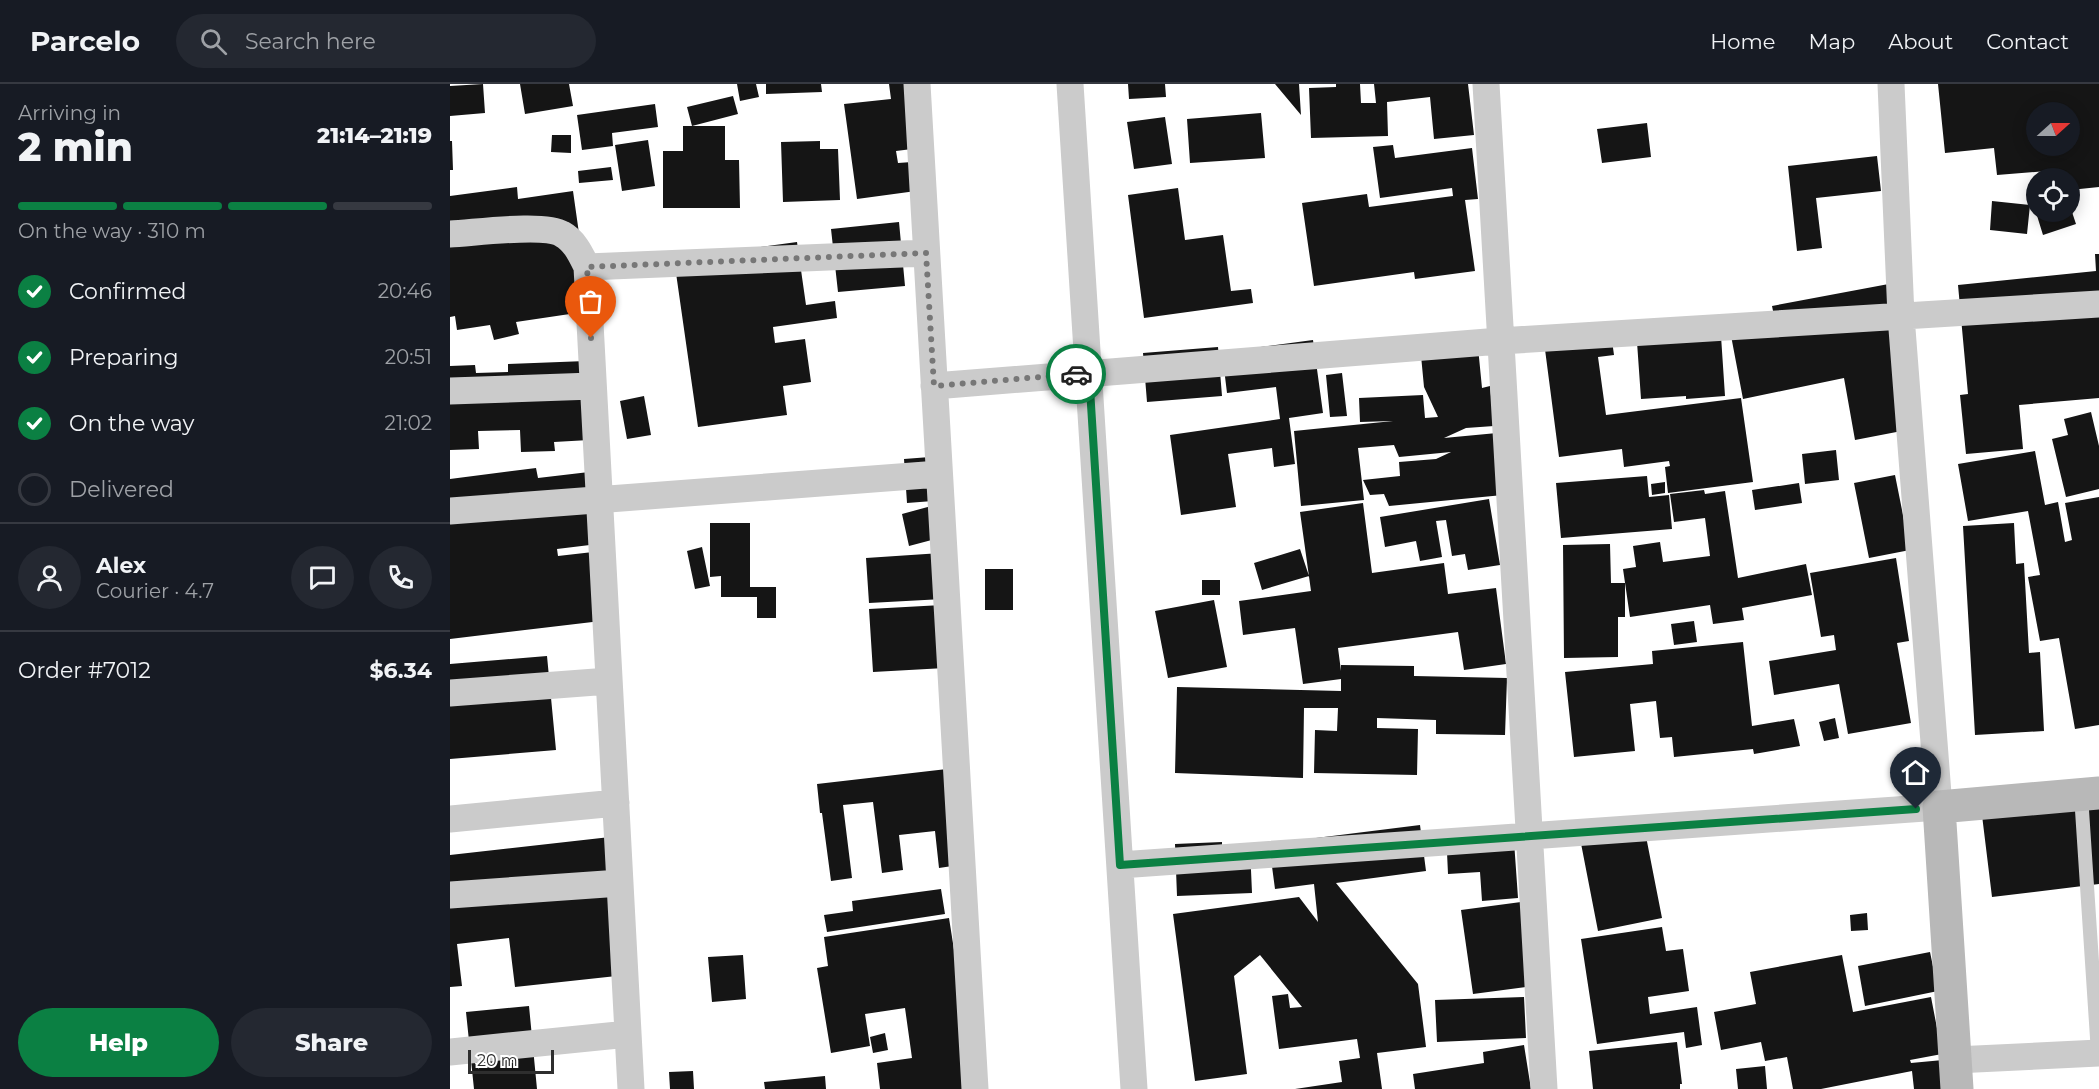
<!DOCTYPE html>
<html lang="en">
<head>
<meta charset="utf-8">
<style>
	body { margin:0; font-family:Montserrat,sans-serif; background:#242831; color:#f1f3f6; height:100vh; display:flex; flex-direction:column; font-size:22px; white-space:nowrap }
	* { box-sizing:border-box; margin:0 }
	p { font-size:20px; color:#9ea1a6 }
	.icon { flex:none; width:33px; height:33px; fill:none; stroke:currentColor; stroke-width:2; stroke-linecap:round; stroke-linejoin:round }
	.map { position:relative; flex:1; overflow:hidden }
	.panel { display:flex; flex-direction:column; background:#171b24; width:450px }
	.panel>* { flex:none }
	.needle { width:39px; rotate:69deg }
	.tools { position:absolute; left:1576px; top:18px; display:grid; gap:12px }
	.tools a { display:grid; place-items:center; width:54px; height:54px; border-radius:50%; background:#171b24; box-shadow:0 3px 15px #0003; font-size:30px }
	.scale { position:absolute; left:18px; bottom:15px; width:86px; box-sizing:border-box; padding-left:6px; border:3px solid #2e2e2e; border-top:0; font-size:16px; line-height:21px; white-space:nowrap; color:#2e2e2e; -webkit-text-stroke:4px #fff; paint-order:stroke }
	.pin { position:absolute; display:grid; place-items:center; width:51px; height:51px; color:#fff; margin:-62px -26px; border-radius:50% 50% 50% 0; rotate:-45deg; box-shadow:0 0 6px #0007 }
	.pin .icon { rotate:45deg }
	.courier { position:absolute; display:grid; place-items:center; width:60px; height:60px; margin:-30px; border:4px solid #0b8043; border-radius:50%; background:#fff; color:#222; box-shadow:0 2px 8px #0007 }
	.overview em { font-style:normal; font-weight:800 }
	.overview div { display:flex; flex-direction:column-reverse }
	.overview { display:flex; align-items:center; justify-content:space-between; height:102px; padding:0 18px }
	h1 { font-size:39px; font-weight:800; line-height:45px }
	.bar { display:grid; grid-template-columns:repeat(4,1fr); gap:9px 6px; align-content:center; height:72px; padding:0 18px }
	.bar i { height:8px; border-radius:4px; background:#363941 }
	.bar .on { background:#0b8043 }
	.bar p { grid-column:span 4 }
	.line { display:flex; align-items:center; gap:15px; padding:0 18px; border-top:2px solid #363941 }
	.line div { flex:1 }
	.round { display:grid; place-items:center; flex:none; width:63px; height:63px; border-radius:32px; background:#242831 }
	ol { padding:0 18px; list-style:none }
	li { display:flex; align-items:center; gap:18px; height:66px }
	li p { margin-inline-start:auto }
	li .icon { padding:6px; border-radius:50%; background:#0b8043; color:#fff; stroke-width:4 }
	li:last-child { color:#9ea1a6 }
	li i { width:33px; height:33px; border:3px solid #363941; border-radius:50% }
	.button { display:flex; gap:12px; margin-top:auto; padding:12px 18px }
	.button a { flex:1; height:69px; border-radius:36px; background:#0b8043; color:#fff; font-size:24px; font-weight:800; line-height:69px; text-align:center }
	.button a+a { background:#242831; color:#f1f3f6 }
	header { display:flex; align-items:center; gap:36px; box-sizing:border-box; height:84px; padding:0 30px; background:#171b24; border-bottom:2px solid #363941 }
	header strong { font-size:28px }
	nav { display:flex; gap:33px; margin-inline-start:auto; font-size:21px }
	.search { width:420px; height:54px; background:#242831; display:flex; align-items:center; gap:15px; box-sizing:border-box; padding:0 21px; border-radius:33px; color:#9ea1a6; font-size:22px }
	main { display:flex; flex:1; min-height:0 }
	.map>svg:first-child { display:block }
	.building { fill:#151515; fill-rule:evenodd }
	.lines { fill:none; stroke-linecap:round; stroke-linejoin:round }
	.service { stroke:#cbcbcb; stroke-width:14 }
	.minor { stroke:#cbcbcb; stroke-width:27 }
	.secondary { stroke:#b8b8b8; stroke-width:33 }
	.done { stroke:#777; stroke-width:6; stroke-dasharray:0 10.8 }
	.route { stroke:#0b8043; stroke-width:8 }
</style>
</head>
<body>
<header>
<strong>Parcelo</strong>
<div class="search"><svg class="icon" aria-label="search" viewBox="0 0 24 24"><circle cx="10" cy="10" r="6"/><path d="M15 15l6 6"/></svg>Search here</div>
<nav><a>Home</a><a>Map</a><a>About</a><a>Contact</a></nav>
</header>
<main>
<section class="panel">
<div class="overview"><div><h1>2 min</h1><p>Arriving in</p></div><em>21:14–21:19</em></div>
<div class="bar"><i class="on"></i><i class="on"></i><i class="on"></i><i></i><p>On the way · 310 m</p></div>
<ol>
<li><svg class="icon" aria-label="check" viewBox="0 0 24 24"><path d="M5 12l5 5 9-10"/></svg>Confirmed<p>20:46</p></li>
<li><svg class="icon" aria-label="check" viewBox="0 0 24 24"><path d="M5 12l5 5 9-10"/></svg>Preparing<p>20:51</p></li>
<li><svg class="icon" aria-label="check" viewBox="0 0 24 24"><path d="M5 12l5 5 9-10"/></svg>On the way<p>21:02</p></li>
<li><i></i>Delivered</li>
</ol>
<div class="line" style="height:108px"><a class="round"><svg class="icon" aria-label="person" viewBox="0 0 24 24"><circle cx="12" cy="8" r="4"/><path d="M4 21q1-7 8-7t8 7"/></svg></a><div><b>Alex</b><p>Courier · 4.7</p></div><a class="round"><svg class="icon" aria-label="chat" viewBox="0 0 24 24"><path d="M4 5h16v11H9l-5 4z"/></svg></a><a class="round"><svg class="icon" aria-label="phone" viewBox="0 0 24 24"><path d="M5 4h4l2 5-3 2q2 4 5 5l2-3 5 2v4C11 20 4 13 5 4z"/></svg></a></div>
<div class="line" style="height:78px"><div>Order #7012</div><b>$6.34</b></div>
<div class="button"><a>Help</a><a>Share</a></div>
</section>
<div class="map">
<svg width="1649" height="1005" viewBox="0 0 1649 1005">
	<rect width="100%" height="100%" fill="#fff"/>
	<path class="building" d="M33 0 35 29 0 32V2Z
		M70 0H119L123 22 75 30Z
		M287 0H306L309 13 290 17Z
		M316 0H371L372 8 316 10Z
		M439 0H461L470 64 446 67 448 79 462 78 466 107 407 115 394 20 441 15Z
		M678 0H715L716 13 679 15Z
		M825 0H849L851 31Z
		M886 0H910L911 19H926L924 0H1018L1024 51 984 55 980 13 937 18 938 52 861 54 859 4 886 3Z
		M1488 0H1649V103L1620 106V94H1597V87L1547 91 1544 64 1495 69ZM1587 28H1620V62H1587Z
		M283 12 288 30 242 42 237 23Z
		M205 20 208 43 162 49 163 62 132 66 127 31Z
		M811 29 815 74 740 79 737 35Z
		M715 33 722 80 684 85 677 38Z
		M1197 39 1201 73 1152 79 1147 45Z
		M233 42H275V76H289L290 124H213V67H233Z
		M102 51H121V69L101 68Z
		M198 56 205 102 172 107 165 61Z
		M0 57H2L3 86H0Z
		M370 57V65H388L390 116 333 118 331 58Z
		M943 61 945 74 1022 64 1028 115 1015 116 1025 187 965 195 964 188 864 202 852 119 917 110 919 123 1003 112 1002 104 930 114 923 63Z
		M1427 72 1431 107 1366 114 1372 164 1347 167 1338 82Z
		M161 83 163 96 129 99 128 87Z
		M67 103 68 115 123 107 140 227 66 238 69 250 44 256 40 241 7 246 5 232 0 233V112Z
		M728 104 735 156 773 151 781 207 801 205 803 219 694 234 678 111Z
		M1587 107V128H1622L1626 140 1593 151 1580 109Z
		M1542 117 1580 121 1577 150 1540 146Z
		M449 138 455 202 388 208 381 145Z
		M347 158 356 221 385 217 387 234 323 243 325 259 355 255 361 298 333 302 337 331 248 343 224 175Z
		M1645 170H1649V314L1569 321 1573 365 1516 370 1510 311 1518 310 1508 201 1646 187Z
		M1444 199 1462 345 1405 356 1394 294 1293 315 1279 241 1328 251 1322 222Z
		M1160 242 1164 271 1148 273 1156 331 1291 314 1303 398 1218 409 1215 383 1220 382 1219 377 1174 383 1172 365 1109 373 1093 250Z
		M1271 252 1275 312 1236 315V312L1191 315 1187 258Z
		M1027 253 1032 304 1040 302 1044 342 1016 344 994 354 1047 349 1053 411 939 422 934 410 920 411 913 396 950 392 949 378 986 375 1001 368 949 373 944 361 908 364 914 416 851 422 844 347 943 337 910 338 909 314 973 311 975 334 988 333 974 303 970 261Z
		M863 256 873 329 839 334 845 380 824 383 822 364 778 370 786 423 731 431 720 351 830 335 826 303 777 309 772 268Z
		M768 263 772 312 697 318 693 269Z
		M136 277 139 356 104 358 105 367 71 368 70 346 28 347 29 365 0 366V282L25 281 26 289 58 288V280Z
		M892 289 897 332 880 333 876 291Z
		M194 312 201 351 177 355 170 317Z
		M1641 328 1649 362V405L1616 413 1602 355 1618 351 1614 335Z
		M1386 366 1389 396 1355 400 1352 370Z
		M1585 367 1595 421 1608 418 1615 458 1622 456 1615 419 1649 413V641L1625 645 1609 554 1590 557 1578 493 1590 491 1578 427 1518 437 1508 380Z
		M480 373 483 417 457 419 454 375Z
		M86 384 88 394 139 388 148 460 107 465 108 472 143 468 151 537 0 555V395Z
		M1445 391 1460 466 1419 474 1404 399Z
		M1197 392 1199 413 1219 411 1222 445 1111 454 1106 399Z
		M1215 398V409L1202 411 1201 400Z
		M1349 399 1352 419 1305 426 1302 406Z
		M1254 406 1255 410 1275 407 1288 494 1356 480 1362 511 1292 524 1294 536 1263 540 1260 521 1180 533 1173 485 1186 483 1183 462 1210 458 1213 478 1260 472 1255 434 1224 438 1220 410Z
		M1039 415 1050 481 1018 486 1015 470 1002 472 996 436 986 437 992 473 970 477 966 457 935 463 930 433Z
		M913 419 922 489 994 479 998 510 1046 504 1056 580 1014 586 1008 548 888 564 891 587V581L964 582V592L1057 594 1055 651 986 650V636L927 634V644L968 645 967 691 864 689 865 646 887 647 888 624H854L853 694 725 689 727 603 891 607V595L853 600 845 544 793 551 789 517 861 507 850 428Z
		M485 421 493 453 459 462 452 430Z
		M260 439H300V503H326V534H307V513H271V492L260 493Z
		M1564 439 1566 480 1574 479 1579 569 1590 568 1594 647 1525 651 1513 442Z
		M1160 460 1161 499H1175V533H1168V573L1114 574 1113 461Z
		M252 463 260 502 245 505 237 467Z
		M850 465 859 492 812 506 804 479Z
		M491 469 493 515 419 519 416 474Z
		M1446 474 1459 557 1447 559 1461 639 1398 650 1389 600 1324 611 1319 577 1386 566 1384 551 1371 553 1360 489Z
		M535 485H563V526H535Z
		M752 496H770V511H752Z
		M764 516 777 583 718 594 705 527Z
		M492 521 495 584 423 588 419 525Z
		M1244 537 1247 558 1224 561 1221 540Z
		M1293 558 1302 642 1344 635 1350 662 1304 670 1303 665 1224 673 1222 653 1210 654 1206 617 1180 620 1185 667 1124 673 1115 588 1203 580 1202 567Z
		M97 572 106 666 0 675V580Z
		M1385 634 1389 654 1374 657 1369 638Z
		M497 685 509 781 489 784 485 747 449 751 453 786 432 789 423 718 393 721 402 794 381 797 372 729H370L367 700Z
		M1649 708V800L1542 813 1531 723Z
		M1192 732 1212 834 1148 847 1128 744Z
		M970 741 976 787 886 799 968 900 976 963 927 969 932 1005H845L892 998 889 977 910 974 907 955 829 965 822 912 838 910 840 924 852 923 810 871 784 892 797 990 745 997 723 830 849 813 868 838 864 800 825 805 819 760Z
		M1063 743 1068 814 1032 817 1030 788 998 790 996 747Z
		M169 752 185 890 65 903 59 854 7 860 12 902 0 903V771Z
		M772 758V764L800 763 802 809 727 812 725 760Z
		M491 805 495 830 377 848 374 831 403 827 402 817Z
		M1071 818 1083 902 1023 910 1011 826Z
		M1417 829 1418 846 1401 847 1400 831Z
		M499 834 526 1005H430L427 979 462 974 455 924 415 930 420 962 381 969 367 884 378 882 374 853Z
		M1212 843 1216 867 1233 865 1239 907 1198 913 1200 930 1247 923 1252 961 1236 964 1234 948 1147 960 1131 855Z
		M1480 868 1488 907 1415 922 1408 882Z
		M293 871 296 915 262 918 258 873Z
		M1392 871 1403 928 1481 913 1492 970 1460 976 1461 979 1493 976 1496 1005H1464L1462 987 1371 1005H1343L1337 973 1315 977 1311 958 1271 966 1264 928 1306 920 1300 888Z
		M1074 913 1076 954 987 958 985 916Z
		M79 922 87 1005H24L16 928Z
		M435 949 438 966 423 969 420 953Z
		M1227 958 1232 1000H1230V1005H1143L1139 967Z
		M1074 961 1081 1005H965L963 990 1034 979 1033 968Z
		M1315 982 1317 1005H1288L1286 985Z
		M243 987 244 1005H220L219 988Z
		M375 992 376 1005H315L314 998Z"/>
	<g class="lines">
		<path class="service" d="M1631 711 1648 969"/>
		<path class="minor" d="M467 0 525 1005
			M620 0 684 1005
			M1036 0 1094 1005
			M0 150C24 149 94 139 112 150 125 157 131 171 137 183
			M484 302 1050 257 1649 220
			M0 307 143 302
			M0 427 489 390
			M0 609 159 597
			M0 735 166 719
			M670 781 1489 723 1451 232 1441 0
			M0 811 170 799
			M0 968 178 950
			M1505 976 1649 969
			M181 1005 137 183 476 169"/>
		<path class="secondary" d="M1507 1005 1489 723 1649 709"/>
	</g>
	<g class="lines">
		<path class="done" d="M141 254 137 183 476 169 484 302 626 290"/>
		<path class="route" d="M626 290 639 289 670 781 1466 725"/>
	</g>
</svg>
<div class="tools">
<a><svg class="needle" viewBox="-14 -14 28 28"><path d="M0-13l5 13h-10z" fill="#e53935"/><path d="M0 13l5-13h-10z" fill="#9ea1a6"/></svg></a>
<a><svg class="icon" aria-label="locate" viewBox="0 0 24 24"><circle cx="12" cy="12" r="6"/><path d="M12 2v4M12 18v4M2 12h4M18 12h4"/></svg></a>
</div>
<div class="scale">20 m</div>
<div class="pin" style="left:141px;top:254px;background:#ea580c"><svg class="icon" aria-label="bag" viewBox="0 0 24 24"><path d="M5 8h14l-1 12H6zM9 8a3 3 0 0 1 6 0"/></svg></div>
<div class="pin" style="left:1466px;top:725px;background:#1f2937"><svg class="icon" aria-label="home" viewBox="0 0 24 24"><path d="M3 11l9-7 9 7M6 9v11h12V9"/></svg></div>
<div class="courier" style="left:626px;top:290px"><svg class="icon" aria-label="car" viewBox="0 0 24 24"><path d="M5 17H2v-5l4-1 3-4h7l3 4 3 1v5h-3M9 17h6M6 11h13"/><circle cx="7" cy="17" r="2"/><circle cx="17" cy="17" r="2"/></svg></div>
</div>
</main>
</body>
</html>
